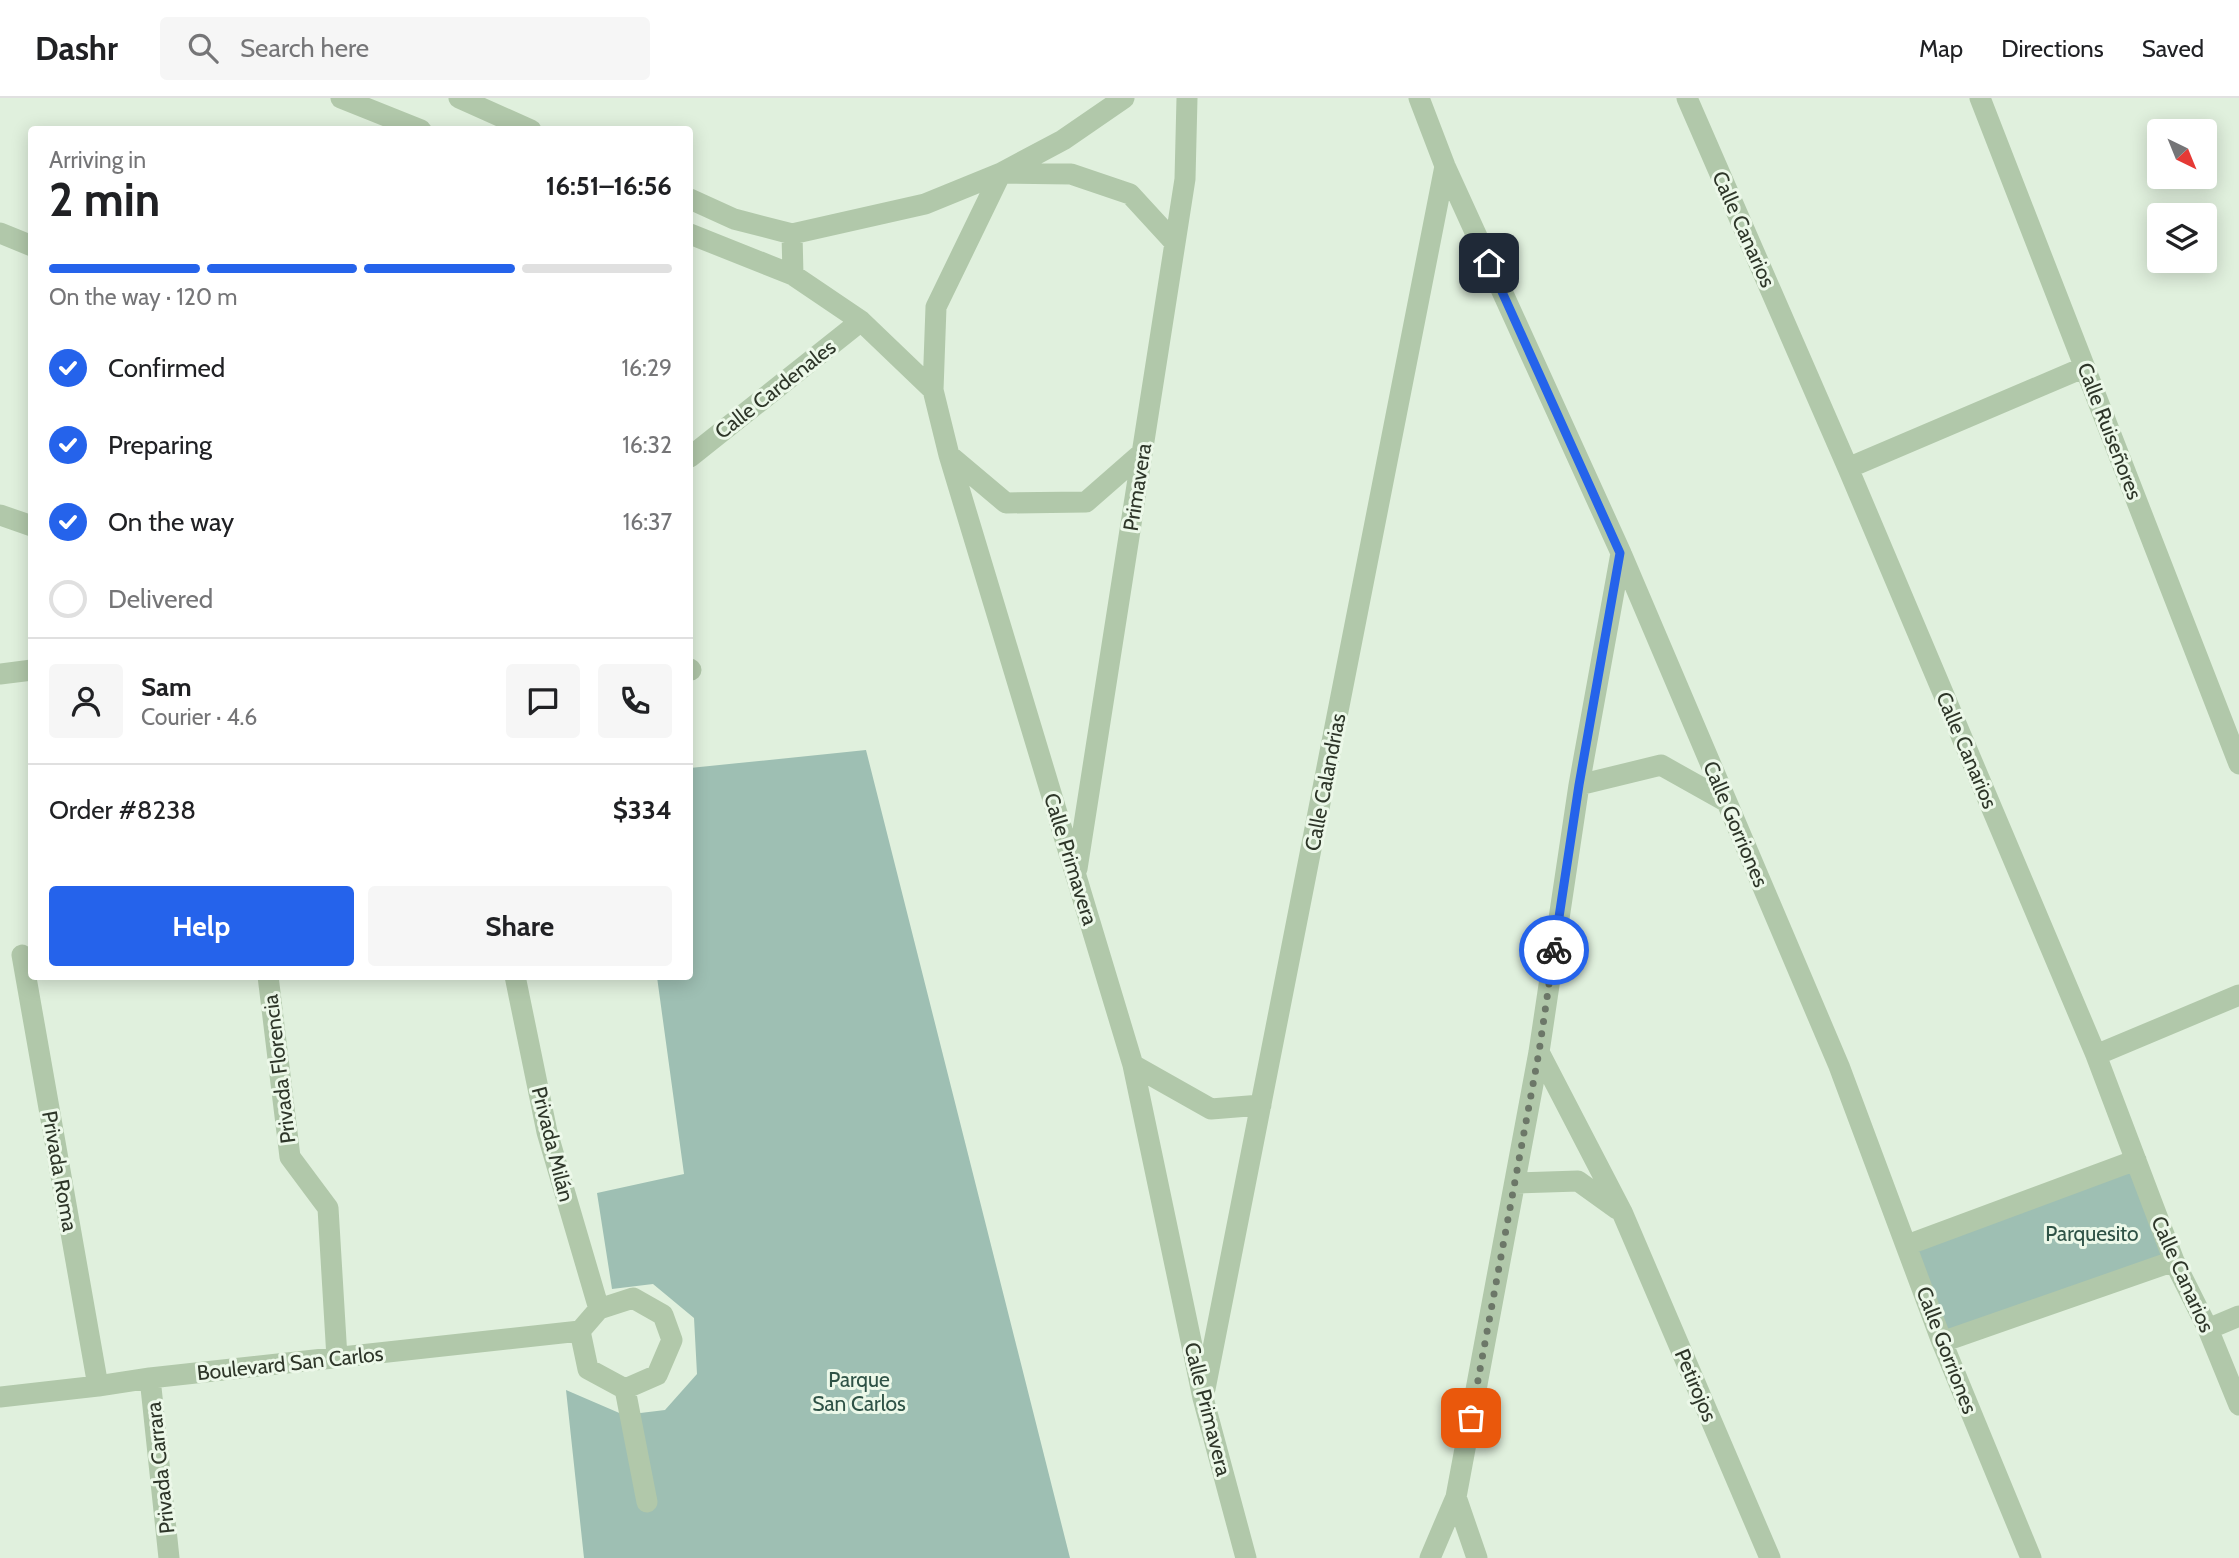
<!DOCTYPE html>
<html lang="en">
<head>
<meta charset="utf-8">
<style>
	body { margin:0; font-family:Cabin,sans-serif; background:#f6f6f6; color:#202124; height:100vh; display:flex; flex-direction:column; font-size:26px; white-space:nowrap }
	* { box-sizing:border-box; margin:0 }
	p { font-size:23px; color:#757577 }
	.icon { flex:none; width:38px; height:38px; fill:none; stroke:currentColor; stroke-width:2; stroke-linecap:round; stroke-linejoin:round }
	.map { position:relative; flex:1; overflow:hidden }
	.panel { position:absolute; left:28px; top:28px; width:665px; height:854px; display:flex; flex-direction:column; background:#fff; border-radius:7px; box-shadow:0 4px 18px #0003 }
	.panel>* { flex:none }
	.needle { width:46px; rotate:137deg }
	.fabs { position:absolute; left:2147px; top:21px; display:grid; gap:14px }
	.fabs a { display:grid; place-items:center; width:70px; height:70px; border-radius:7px; background:#fff; box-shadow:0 4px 18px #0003; font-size:35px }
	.pin { position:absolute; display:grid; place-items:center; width:60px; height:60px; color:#fff; margin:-30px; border-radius:14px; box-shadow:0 4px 10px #0006 }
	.courier { position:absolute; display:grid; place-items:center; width:70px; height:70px; margin:-35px; border:5px solid #2563eb; border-radius:50%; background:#fff; color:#222; box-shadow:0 2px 9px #0007 }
	.overview em { font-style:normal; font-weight:800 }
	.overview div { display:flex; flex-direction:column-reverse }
	.overview { display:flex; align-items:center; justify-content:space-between; height:119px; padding:0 21px }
	h1 { font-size:46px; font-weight:800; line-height:52px }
	.bar { display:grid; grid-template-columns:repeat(4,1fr); gap:10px 7px; align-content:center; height:84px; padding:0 21px }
	.bar i { height:9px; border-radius:5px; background:#e0e0e0 }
	.bar .on { background:#2563eb }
	.bar p { grid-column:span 4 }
	.line { display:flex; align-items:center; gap:18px; padding:0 21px; border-top:2px solid #e0e0e0 }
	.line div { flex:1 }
	.round { display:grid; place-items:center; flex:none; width:74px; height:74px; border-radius:7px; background:#f6f6f6 }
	ol { padding:0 21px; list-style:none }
	li { display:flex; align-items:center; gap:21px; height:77px }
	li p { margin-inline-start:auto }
	li .icon { padding:7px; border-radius:50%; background:#2563eb; color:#fff; stroke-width:4 }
	li:last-child { color:#757577 }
	li i { width:38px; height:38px; border:4px solid #e0e0e0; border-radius:50% }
	.primary-button { display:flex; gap:14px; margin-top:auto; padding:14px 21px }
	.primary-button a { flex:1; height:80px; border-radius:7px; background:#2563eb; color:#fff; font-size:28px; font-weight:800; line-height:80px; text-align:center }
	.primary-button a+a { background:#f6f6f6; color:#202124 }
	header { display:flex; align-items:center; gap:42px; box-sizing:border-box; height:98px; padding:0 35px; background:#fff; border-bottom:2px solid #e0e0e0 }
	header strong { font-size:33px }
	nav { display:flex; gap:38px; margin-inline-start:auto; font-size:24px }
	.search { width:490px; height:63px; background:#f6f6f6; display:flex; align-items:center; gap:18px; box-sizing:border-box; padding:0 24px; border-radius:7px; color:#757577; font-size:26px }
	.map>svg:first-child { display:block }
	.green { fill:#9ebfb3 }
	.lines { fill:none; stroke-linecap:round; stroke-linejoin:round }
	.minor { stroke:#b1c8aa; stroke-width:21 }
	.done { stroke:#6c7768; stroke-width:7; stroke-dasharray:0 12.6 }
	.route { stroke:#2563eb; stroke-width:9 }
	.labels { text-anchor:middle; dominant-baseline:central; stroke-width:6; stroke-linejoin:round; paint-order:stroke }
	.street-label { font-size:21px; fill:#2e3629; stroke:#ecf8e9 }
	.park-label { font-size:21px; fill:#2e5246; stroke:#ecf8e9 }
</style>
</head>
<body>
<header>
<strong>Dashr</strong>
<div class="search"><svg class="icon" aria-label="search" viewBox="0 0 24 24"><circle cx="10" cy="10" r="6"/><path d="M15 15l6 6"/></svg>Search here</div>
<nav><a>Map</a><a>Directions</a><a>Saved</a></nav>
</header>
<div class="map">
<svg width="2239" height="1460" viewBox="0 0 2239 1460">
	<rect width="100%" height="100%" fill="#e0f0dd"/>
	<path class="green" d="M866 652 1070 1460H584L566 1292 624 1317 665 1312 697 1276 694 1220 653 1186 612 1191 597 1095 684 1076 657 879 690 878V670Z
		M2136 1062 2174 1163 1942 1244 1907 1147Z"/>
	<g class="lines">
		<path class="minor" d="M341 0 421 32
			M459 0 531 32
			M1419 0 1445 68 1621 455 1839 968 1942 1244 2031 1460
			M1687 0 1848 370 2096 957 2174 1163 2208 1231 2239 1307
			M1980 0 2239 666
			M1001 75 936 209 933 292 949 357 1133 967 1203 1300 1246 1460
			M1002 75 1071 76 1130 96 1175 145
			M690 101 734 121 792 136 925 106 1001 75 1063 42 1124 0
			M0 135 32 148
			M690 136 793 177 861 223 933 292
			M792 136 793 177
			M949 357 1006 405 1086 404 1142 355
			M690 359 861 223
			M1848 370 2085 269
			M0 417 32 428
			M690 571 691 572
			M0 576 32 572
			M1579 687 1661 667 1727 704
			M1077 771 1185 81 1187 0
			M22 857 98 1288
			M268 878 290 1059 328 1110 337 1260
			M515 878 547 1034 599 1211
			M1539 954 1622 1114 1770 1460
			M2096 957 2239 897
			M1133 967 1211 1011 1261 1007
			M1515 1085 1578 1083 1617 1111
			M1907 1147 2136 1062
			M2208 1231 2239 1218
			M1942 1244 2174 1163
			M150 1280 169 1460
			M625 1291 647 1404
			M1205 1291 1445 68
			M0 1299 98 1288 150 1280 580 1233 599 1211 633 1200 663 1217 672 1242 657 1277 625 1291 588 1271 580 1233
			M1456 1399 1477 1460
			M1430 1460 1456 1399 1539 954 1579 687 1621 455"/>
	</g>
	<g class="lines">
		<path class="done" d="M1471 1320 1539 954 1554 852"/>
		<path class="route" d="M1489 165 1620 455 1579 687 1554 852"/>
	</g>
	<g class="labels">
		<g class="street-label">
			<text transform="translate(1744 131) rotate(66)">Calle Canarios</text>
			<text transform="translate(775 291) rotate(-38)">Calle Cardenales</text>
			<text transform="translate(2110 333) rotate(69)">Calle Ruiseñores</text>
			<text transform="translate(1137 389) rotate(-81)">Primavera</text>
			<text transform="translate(1967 652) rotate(67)">Calle Canarios</text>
			<text transform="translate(1325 684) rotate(-79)">Calle Calandrias</text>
			<text transform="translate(1736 726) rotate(67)">Calle Gorriones</text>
			<text transform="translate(1071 761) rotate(73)">Calle Primavera</text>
			<text transform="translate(279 971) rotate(-97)">Privada Florencia</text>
			<text transform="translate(553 1046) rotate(76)">Privada Milán</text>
			<text transform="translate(60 1073) rotate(80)">Privada Roma</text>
			<text transform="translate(2183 1176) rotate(66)">Calle Canarios</text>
			<text transform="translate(1947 1252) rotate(69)">Calle Gorriones</text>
			<text transform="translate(290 1265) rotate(-6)">Boulevard San Carlos</text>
			<text transform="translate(1696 1287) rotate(67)">Petirojos</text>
			<text transform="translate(1208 1311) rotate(76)">Calle Primavera</text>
			<text transform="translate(160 1370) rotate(-96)">Privada Carrara</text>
		</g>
		<g class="park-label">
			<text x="2092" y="1135">Parquesito</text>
			<text x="859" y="1281">Parque<tspan x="859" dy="24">San Carlos</tspan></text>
		</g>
	</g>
</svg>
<div class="fabs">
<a><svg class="needle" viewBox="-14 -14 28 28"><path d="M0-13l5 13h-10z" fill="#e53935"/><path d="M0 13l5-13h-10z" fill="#757577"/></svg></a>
<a><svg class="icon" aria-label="layers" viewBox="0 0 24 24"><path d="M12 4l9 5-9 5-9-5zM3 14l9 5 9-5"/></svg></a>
</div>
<div class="pin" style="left:1471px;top:1320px;background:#ea580c"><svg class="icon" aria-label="bag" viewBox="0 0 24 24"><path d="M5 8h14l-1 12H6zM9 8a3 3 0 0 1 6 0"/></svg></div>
<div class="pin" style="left:1489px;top:165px;background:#1f2937"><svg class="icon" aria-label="home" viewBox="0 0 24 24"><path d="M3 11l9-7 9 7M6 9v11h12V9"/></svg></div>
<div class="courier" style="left:1554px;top:852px"><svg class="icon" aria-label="bike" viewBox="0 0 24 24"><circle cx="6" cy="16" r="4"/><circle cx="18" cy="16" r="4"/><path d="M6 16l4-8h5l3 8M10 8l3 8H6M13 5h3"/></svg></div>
<section class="panel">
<div class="overview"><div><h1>2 min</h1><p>Arriving in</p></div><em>16:51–16:56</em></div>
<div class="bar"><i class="on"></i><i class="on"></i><i class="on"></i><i></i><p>On the way · 120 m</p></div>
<ol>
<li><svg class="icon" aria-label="check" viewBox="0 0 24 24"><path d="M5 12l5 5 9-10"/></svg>Confirmed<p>16:29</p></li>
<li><svg class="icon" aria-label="check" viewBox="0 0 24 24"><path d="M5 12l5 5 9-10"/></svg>Preparing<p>16:32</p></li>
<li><svg class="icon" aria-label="check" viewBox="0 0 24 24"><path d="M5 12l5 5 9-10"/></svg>On the way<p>16:37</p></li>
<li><i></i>Delivered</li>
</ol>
<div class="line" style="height:126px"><a class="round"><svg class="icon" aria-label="person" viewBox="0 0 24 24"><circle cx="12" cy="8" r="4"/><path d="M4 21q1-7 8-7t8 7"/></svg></a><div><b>Sam</b><p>Courier · 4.6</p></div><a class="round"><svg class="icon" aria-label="chat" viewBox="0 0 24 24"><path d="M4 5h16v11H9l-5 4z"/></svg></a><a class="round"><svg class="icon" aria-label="phone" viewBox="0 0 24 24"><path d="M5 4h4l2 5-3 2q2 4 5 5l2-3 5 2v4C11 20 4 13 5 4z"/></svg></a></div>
<div class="line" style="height:91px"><div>Order #8238</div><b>$334</b></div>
<div class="primary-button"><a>Help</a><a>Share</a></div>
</section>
</div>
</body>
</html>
